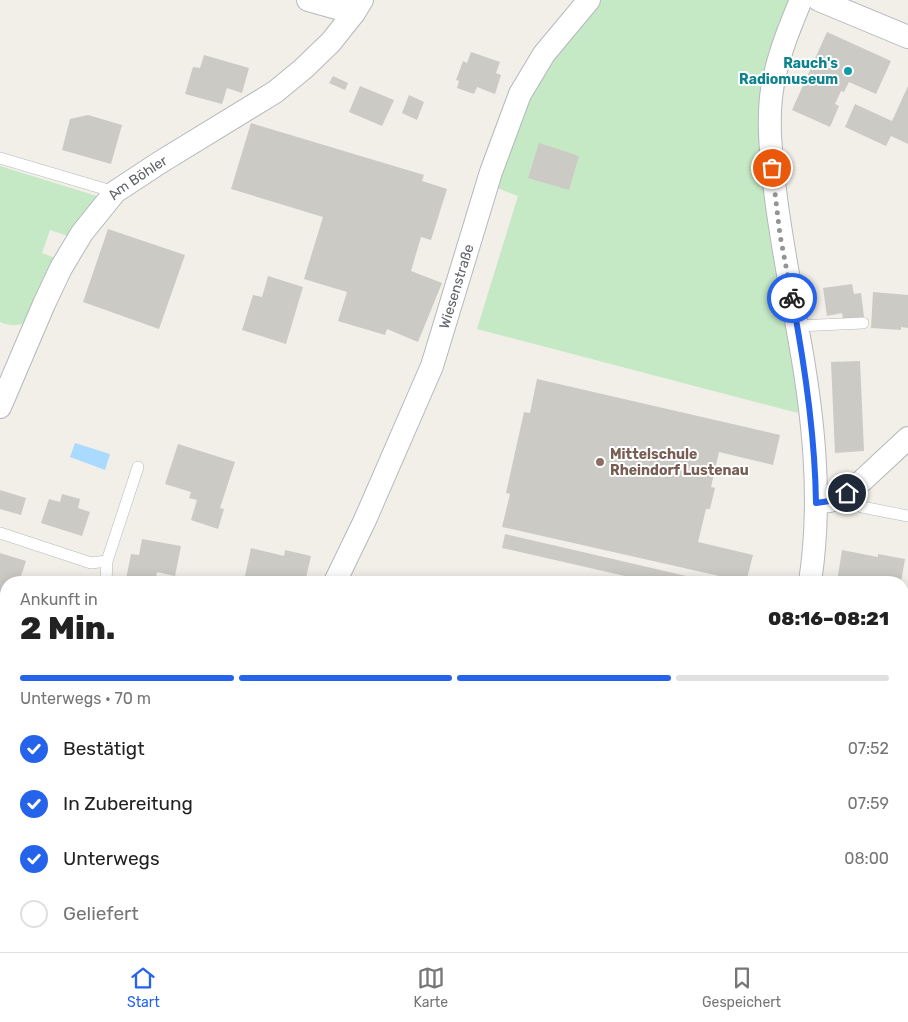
<!DOCTYPE html>
<html lang="de">
<head>
<meta charset="utf-8">
<style>
	body { margin:0; font-family:Rubik,sans-serif; background:#f2f2f2; color:#222; height:100vh; display:flex; flex-direction:column; font-size:19px; white-space:nowrap }
	* { box-sizing:border-box; margin:0 }
	p { font-size:16px; color:#767676 }
	.icon { flex:none; width:28px; height:28px; fill:none; stroke:currentColor; stroke-width:2; stroke-linecap:round; stroke-linejoin:round }
	.map { position:relative; flex:1; overflow:hidden }
	.sheet { position:absolute; left:0px; top:576px; width:909px; height:376px; display:flex; flex-direction:column; background:#fff; border-radius:20px 20px 0 0; box-shadow:0 2px 12px #0003 }
	.sheet>* { flex:none }
	.pin { position:absolute; display:grid; place-items:center; width:42px; height:42px; color:#fff; margin:-21px; border:2px solid #fff; border-radius:50%; box-shadow:0 1px 5px #0007 }
	.courier { position:absolute; display:grid; place-items:center; width:50px; height:50px; margin:-25px; border:4px solid #2563eb; border-radius:50%; background:#fff; color:#222; box-shadow:0 1px 6px #0007 }
	.headline em { font-style:normal; font-weight:800 }
	.headline div { display:flex; flex-direction:column-reverse }
	.headline { display:flex; align-items:center; justify-content:space-between; height:85px; padding:0 20px }
	h1 { font-size:32px; font-weight:800; line-height:38px }
	.bar { display:grid; grid-template-columns:repeat(4,1fr); gap:8px 5px; align-content:center; height:60px; padding:0 20px }
	.bar i { height:6px; border-radius:4px; background:#e0e0e0 }
	.bar .selected { background:#2563eb }
	.bar p { grid-column:span 4 }
	ol { padding:0 20px; list-style:none }
	li { display:flex; align-items:center; gap:15px; height:55px }
	li p { margin-inline-start:auto }
	li .icon { padding:5px; border-radius:50%; background:#2563eb; color:#fff; stroke-width:4 }
	li:last-child { color:#767676 }
	li i { width:28px; height:28px; border:2px solid #e0e0e0; border-radius:50% }
	.dock { display:flex; justify-content:space-around; align-items:center; height:70px; border-top:1px solid #e0e0e0; background:#fff; font-size:14px; color:#767676 }
	.dock a { display:grid; justify-items:center; gap:2px }
	.dock .selected { color:#2563eb }
	.map>svg:first-child { display:block }
	.green { fill:#c5e8c5 }
	.water { fill:#aadaff }
	.building { fill:#cccac5 }
	.lines { fill:none; stroke-linecap:round; stroke-linejoin:round }
	.lane-casing { stroke:#b5b8bc; stroke-width:12 }
	.street-casing { stroke:#b5b8bc; stroke-width:24 }
	.lane { stroke:#fff; stroke-width:11 }
	.street { stroke:#fff; stroke-width:22 }
	.done { stroke:#929495; stroke-width:5; stroke-dasharray:0 9 }
	.route { stroke:#2563eb; stroke-width:6 }
	.culture-dot { fill:#0f9aa8; stroke:#fff; stroke-width:2 }
	.education-dot { fill:#8d6e63; stroke:#fff; stroke-width:2 }
	.labels { text-anchor:middle; dominant-baseline:central; stroke-width:4; stroke-linejoin:round; paint-order:stroke }
	.culture-label { font-size:14px; font-weight:bold; fill:#0d838f; stroke:#fff; text-anchor:end }
	.street-label { font-size:14px; fill:#5f6368; stroke:#fff }
	.education-label { font-size:14px; font-weight:bold; fill:#785e54; stroke:#fff; text-anchor:start }
</style>
</head>
<body>
<div class="map">
<svg width="908" height="952" viewBox="0 0 908 952">
	<rect width="100%" height="100%" fill="#f1efe8"/>
	<path class="green" d="M589 0H802L771 97 811 415 794 412 477 329 518 196 487 184 508 126Z
		M0 166 100 197 68 236 50 230 42 253 58 259 25 323C15 326 10 326 0 322Z"/>
	<path class="water" d="M75 443 110 454 105 470 70 457Z"/>
	<path class="building" d="M827 32 891 61 876 94 849 82 844 92 841 91 835 104 839 106 830 127 792 110Z
		M471 52 500 62 496 73 501 75 495 94 477 87 474 94 457 88 459 81 456 80 463 61 467 63Z
		M204 55 249 68 242 93 227 88 222 104 185 94 193 67 200 68Z
		M333 76 348 83 345 90 329 83Z
		M360 86 394 100 382 126 349 112Z
		M908 86V144L891 136 886 146 845 127 855 104 892 121Z
		M409 95 424 102 417 120 402 113Z
		M88 115 122 125 111 164 62 150 70 119Z
		M251 123 424 175 422 181 447 189 431 240 421 237 411 271 442 283 418 342 387 329 385 335 338 321 347 292 304 279 323 217 231 189Z
		M539 143 579 156 569 190 528 178Z
		M108 229 185 255 159 329 83 302Z
		M268 276 303 287 286 344 242 330 253 295 262 297Z
		M852 284 854 294 861 293 864 317 843 319 842 313 827 316 823 288Z
		M873 292 908 295V328L901 327V330L871 328Z
		M860 361 864 451 835 453 831 362Z
		M537 379 780 435 773 465 719 452 711 487 715 488 710 509H706L698 542 753 555 746 582 502 527 510 494 506 493 524 412 530 413Z
		M178 444 235 462 220 508 224 509 218 529 191 520 197 500 189 498 191 492 165 484Z
		M0 490 26 498 21 515 0 509Z
		M62 494 80 499 78 508 90 512 82 536 41 523 49 499 60 502Z
		M505 534 695 578 694 582H651L502 548Z
		M142 539 181 546 175 576 157 572 155 582H143L126 579 131 554 139 555Z
		M251 548 284 556 285 550 311 556 305 582H273L245 576Z
		M842 550 878 557V554L905 559 901 582H837Z
		M0 553 26 561 19 582H6V593L0 592Z
		M906 608 908 609V638L902 637Z
		M0 758 6 760V784L0 782Z
		M907 815 908 816V845H902V823H906Z
		M904 928H908V951H903Z
		M89 946H121L123 949 133 951 88 952Z"/>
	<g class="lines">
		<g class="lane-casing">
			<path id="lane" d="M0 158 115 192
				M797 326 863 323
				M847 493 862 507 908 516
				M0 533 91 563 107 561 138 467
				M106 582 107 561
				M0 659 6 661
				M902 723H908
				M0 791 6 793
				M902 795H908
				M902 908H908"/>
		</g>
		<g class="street-casing">
			<g id="street">
				<path d="M308 0 354 13"/>
				<path d="M801 0C788 31 775 63 771 97 768 125 771 153 774 181 779 230 789 277 797 326 813 411 823 497 810 582"/>
				<path d="M819 0 908 37"/>
				<path id="s1" d="M0 407 44 304 61 268 82 233 115 192 159 163 275 92 303 69 331 42 354 13 362 0"/>
				<path d="M817 503 830 501 847 493 863 480 908 438"/>
				<path id="s2" d="M335 582 365 520 432 366 491 172 520 94 544 54 589 0"/>
				<path d="M183 952 184 946"/>
				<path d="M727 952 728 946"/>
			</g>
		</g>
		<use href="#lane" class="lane"/>
		<use href="#street" class="street"/>
	</g>
	<g class="lines">
		<path class="done" d="M772 168 780 235 792 298"/>
		<path class="route" d="M792 298C805 366 815 433 816 503L830 501 847 493"/>
	</g>
	<circle class="culture-dot" cx="848" cy="71" r="5"/>
	<circle class="education-dot" cx="600" cy="462" r="5"/>
	<g class="labels">
		<g class="culture-label">
			<text x="838" y="63">Rauch's<tspan x="838" dy="16">Radiomuseum</tspan></text>
		</g>
		<g class="street-label">
			<text stroke="none"><textPath href="#s1" startOffset="272">Am Böhler</textPath></text>
			<text stroke="none"><textPath href="#s2" startOffset="320">Wiesenstraße</textPath></text>
		</g>
		<g class="education-label">
			<text x="610" y="454">Mittelschule<tspan x="610" dy="16">Rheindorf Lustenau</tspan></text>
		</g>
	</g>
</svg>
<div class="pin" style="left:772px;top:168px;background:#ea580c"><svg class="icon" aria-label="bag" viewBox="0 0 24 24"><path d="M5 8h14l-1 12H6zM9 8a3 3 0 0 1 6 0"/></svg></div>
<div class="pin" style="left:847px;top:493px;background:#1f2937"><svg class="icon" aria-label="home" viewBox="0 0 24 24"><path d="M3 11l9-7 9 7M6 9v11h12V9"/></svg></div>
<div class="courier" style="left:792px;top:298px"><svg class="icon" aria-label="bike" viewBox="0 0 24 24"><circle cx="6" cy="16" r="4"/><circle cx="18" cy="16" r="4"/><path d="M6 16l4-8h5l3 8M10 8l3 8H6M13 5h3"/></svg></div>
<section class="sheet">
<div class="headline"><div><h1>2 Min.</h1><p>Ankunft in</p></div><em>08:16–08:21</em></div>
<div class="bar"><i class="selected"></i><i class="selected"></i><i class="selected"></i><i></i><p>Unterwegs · 70 m</p></div>
<ol>
<li><svg class="icon" aria-label="check" viewBox="0 0 24 24"><path d="M5 12l5 5 9-10"/></svg>Bestätigt<p>07:52</p></li>
<li><svg class="icon" aria-label="check" viewBox="0 0 24 24"><path d="M5 12l5 5 9-10"/></svg>In Zubereitung<p>07:59</p></li>
<li><svg class="icon" aria-label="check" viewBox="0 0 24 24"><path d="M5 12l5 5 9-10"/></svg>Unterwegs<p>08:00</p></li>
<li><i></i>Geliefert</li>
</ol>
</section>
</div>
<nav class="dock">
<a class="selected"><svg class="icon" aria-label="home" viewBox="0 0 24 24"><path d="M3 11l9-7 9 7M6 9v11h12V9"/></svg>Start</a>
<a><svg class="icon" aria-label="map" viewBox="0 0 24 24"><path d="M3 6l6-2 6 2 6-2v14l-6 2-6-2-6 2zM9 4v14M15 6v14"/></svg>Karte</a>
<a><svg class="icon" aria-label="saved" viewBox="0 0 24 24"><path d="M7 4h10v16l-5-4-5 4z"/></svg>Gespeichert</a>
</nav>
</body>
</html>
